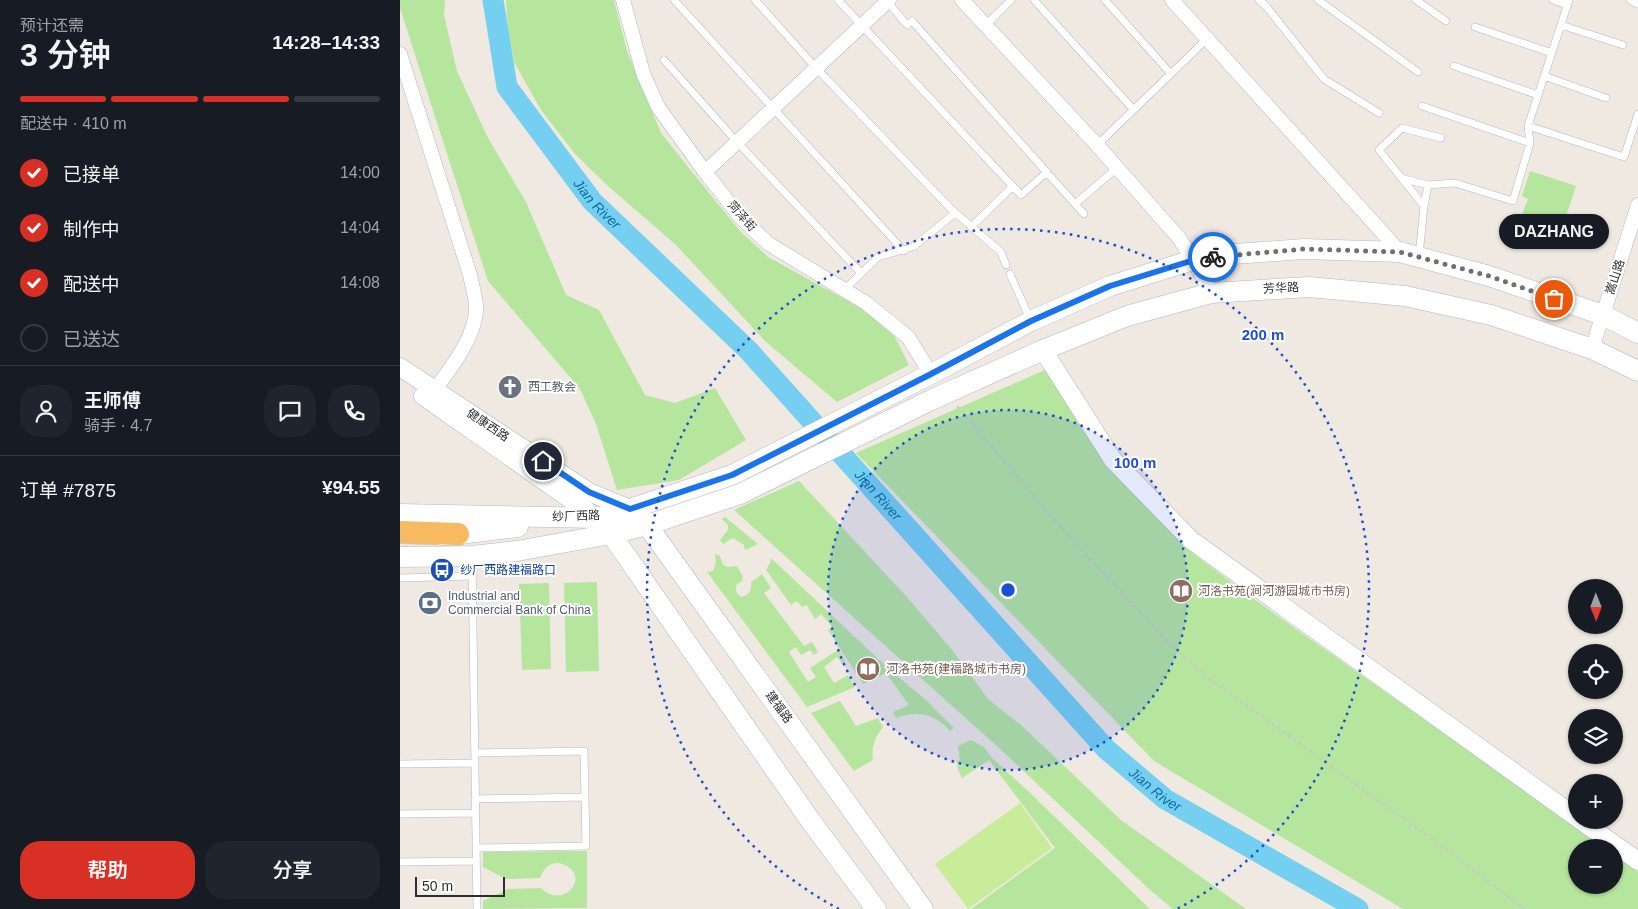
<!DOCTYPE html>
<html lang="zh">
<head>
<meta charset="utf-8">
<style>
	body { margin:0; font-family:Arial,"Noto Sans SC",sans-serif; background:#20242c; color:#f1f3f6; height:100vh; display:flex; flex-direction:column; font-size:19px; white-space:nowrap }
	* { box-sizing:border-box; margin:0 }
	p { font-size:16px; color:#9ea1a6 }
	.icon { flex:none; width:28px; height:28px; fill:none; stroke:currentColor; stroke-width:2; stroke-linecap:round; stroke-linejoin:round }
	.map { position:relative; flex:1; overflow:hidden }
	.details { display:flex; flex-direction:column; background:#171b24; width:400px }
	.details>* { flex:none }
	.needle { width:32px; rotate:179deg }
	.controls { position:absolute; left:1168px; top:579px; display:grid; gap:10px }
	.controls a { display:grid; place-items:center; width:55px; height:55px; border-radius:50%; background:#171b24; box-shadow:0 1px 4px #0004; font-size:25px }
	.scale { position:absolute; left:15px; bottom:12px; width:90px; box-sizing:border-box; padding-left:5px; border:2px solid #2e2e2e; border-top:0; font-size:14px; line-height:18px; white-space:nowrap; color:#2e2e2e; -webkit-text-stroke:4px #fff; paint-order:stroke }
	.pin { position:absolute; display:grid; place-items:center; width:42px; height:42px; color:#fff; margin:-21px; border:2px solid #fff; border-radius:50%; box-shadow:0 1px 5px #0007 }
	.courier { position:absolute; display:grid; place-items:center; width:50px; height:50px; margin:-25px; border:4px solid #1a73e8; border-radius:50%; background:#fff; color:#222; box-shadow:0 1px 6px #0007 }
	.bubble { position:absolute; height:35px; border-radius:18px; background:#171b24; box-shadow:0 1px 4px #0004; font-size:16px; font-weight:600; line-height:35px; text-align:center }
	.headline em { font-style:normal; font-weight:600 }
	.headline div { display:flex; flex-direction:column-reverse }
	.headline { display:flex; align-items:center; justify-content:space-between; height:85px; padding:0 20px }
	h1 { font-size:32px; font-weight:600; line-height:38px }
	.bar { display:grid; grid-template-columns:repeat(4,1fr); gap:8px 5px; align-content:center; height:60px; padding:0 20px }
	.bar i { height:6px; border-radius:4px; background:#363941 }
	.bar .active { background:#d93025 }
	.bar p { grid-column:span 4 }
	.line { display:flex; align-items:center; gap:12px; padding:0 20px; border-top:1px solid #363941 }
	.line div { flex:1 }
	.round { display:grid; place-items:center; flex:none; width:52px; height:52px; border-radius:20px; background:#20242c }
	ol { padding:0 20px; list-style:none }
	li { display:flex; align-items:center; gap:15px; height:55px }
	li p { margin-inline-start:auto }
	li .icon { padding:5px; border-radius:50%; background:#d93025; color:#fff; stroke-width:4 }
	li:last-child { color:#9ea1a6 }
	li i { width:28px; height:28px; border:2px solid #363941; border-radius:50% }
	.button { display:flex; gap:10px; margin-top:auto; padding:10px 20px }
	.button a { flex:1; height:58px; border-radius:20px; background:#d93025; color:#fff; font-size:20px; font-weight:600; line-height:58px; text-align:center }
	.button a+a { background:#20242c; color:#f1f3f6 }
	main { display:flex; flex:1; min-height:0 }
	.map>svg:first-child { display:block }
	.green { fill:#b6e59e }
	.pitch { fill:#c9ec9a }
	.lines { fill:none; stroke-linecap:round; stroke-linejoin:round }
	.river { stroke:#75cff0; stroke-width:21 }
	.service-casing { stroke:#b4b7c1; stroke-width:8 }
	.minor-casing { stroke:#b4b7c1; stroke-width:15 }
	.tertiary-casing { stroke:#b4b7c1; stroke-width:19 }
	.secondary-casing { stroke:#b4b7c1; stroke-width:21 }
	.trunk-casing { stroke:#c9c9c9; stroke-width:24 }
	.path { stroke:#c9c9c9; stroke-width:2; stroke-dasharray:4 2.5; stroke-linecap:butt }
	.service { stroke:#fff; stroke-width:7 }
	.minor { stroke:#fff; stroke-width:14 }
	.tertiary { stroke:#fff; stroke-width:18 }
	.secondary { stroke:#fff; stroke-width:20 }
	.trunk { stroke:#f8ba60; stroke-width:22 }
	.done { stroke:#726f6d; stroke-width:5; stroke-dasharray:0 9 }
	.route { stroke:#1a73e8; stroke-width:6 }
	.ring { fill:none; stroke:#1d4ed8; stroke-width:2.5; stroke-dasharray:2.5 5 }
	.labels { text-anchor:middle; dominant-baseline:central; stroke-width:4; stroke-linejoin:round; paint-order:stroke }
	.street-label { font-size:12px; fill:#2e2e2e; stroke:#fff }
	.worship-label { font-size:12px; fill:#5b616d; stroke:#fff; text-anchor:start }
	.transit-label { font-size:12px; fill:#164399; stroke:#fff; text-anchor:start }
	.education-label { font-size:12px; fill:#785e54; stroke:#fff; text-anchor:start }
	.service-label { font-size:12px; fill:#4e5e75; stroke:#fff; text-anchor:start }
	.water-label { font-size:14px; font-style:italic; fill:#0d6fa3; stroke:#fff }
	.centre { fill:#1d4ed8; stroke:#fff; stroke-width:2.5 }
	.ring-label { font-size:15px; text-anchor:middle; font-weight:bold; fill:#1d4ed8; stroke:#fff; stroke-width:4; stroke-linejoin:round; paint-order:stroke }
</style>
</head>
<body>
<main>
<section class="details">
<div class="headline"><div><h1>3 分钟</h1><p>预计还需</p></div><em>14:28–14:33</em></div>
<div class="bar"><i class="active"></i><i class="active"></i><i class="active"></i><i></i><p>配送中 · 410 m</p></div>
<ol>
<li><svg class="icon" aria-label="check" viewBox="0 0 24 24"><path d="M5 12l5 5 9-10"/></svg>已接单<p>14:00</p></li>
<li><svg class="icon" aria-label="check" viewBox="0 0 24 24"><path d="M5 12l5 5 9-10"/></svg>制作中<p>14:04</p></li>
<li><svg class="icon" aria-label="check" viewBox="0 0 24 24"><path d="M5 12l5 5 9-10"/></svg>配送中<p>14:08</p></li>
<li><i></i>已送达</li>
</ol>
<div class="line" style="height:90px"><a class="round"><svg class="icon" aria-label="person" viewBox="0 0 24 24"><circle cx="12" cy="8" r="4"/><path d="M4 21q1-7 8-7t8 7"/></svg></a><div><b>王师傅</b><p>骑手 · 4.7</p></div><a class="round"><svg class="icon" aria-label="chat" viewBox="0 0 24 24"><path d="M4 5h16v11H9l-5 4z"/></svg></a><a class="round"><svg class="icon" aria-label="phone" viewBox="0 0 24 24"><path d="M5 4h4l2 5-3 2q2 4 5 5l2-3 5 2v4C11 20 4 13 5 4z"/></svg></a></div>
<div class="line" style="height:65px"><div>订单 #7875</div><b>¥94.55</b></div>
<div class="button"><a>帮助</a><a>分享</a></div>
</section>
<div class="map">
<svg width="1238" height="909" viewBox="0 0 1238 909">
	<rect width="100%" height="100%" fill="#efe9e1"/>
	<path class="green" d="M0 0H45L44 15 57 71 88 138 126 202 166 295 199 310 245 395 275 403 315 388 346 440 279 480 217 490 196 424 180 389 88 281 0 8Z
		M106 0H214L227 51 261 133 292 172 340 231 368 257 466 311 495 337 509 365 437 402 366 342 276 245 208 186 175 154 141 110 114 62 108 28Z
		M1130 171 1176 186 1162 228 1122 215 1128 199 1122 196Z
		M647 369 728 489 795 555 851 597 1205 847 1176 848V885H1214V854L1238 872V909H1003L754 761 456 453Z
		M399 481 507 597 553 651 588 699 621 725 721 820 846 909H773L750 890 599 748 334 510Z
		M325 517 358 544 345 550 344 545 333 538 323 544 320 540 328 530V525L322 519Z
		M315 554 320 556 323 565 328 567 337 566 343 577 342 581 337 584C335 590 336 593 341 597 349 596 352 590 351 582L362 574 371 588 364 593 404 646 412 642 418 652 414 655 410 650 401 655 396 647 389 652 408 682 416 677 410 668 438 650 445 662 442 664 437 657 424 667 434 683 448 675 455 687 407 707 307 572 313 571 316 563Z
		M371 558 491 671 524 698 554 728 550 731C535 714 517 710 496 718L493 712 509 705 486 673 463 684 428 630 432 627 421 614 415 619 407 605 402 607 397 601 391 605 366 570 370 563Z
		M197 582 199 671 166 672 164 583Z
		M149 583 151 669 122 670 119 584Z
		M440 701 456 726 478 718 483 727C475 737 471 747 473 760L454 771 411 713Z
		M571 740 584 747 592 758 628 791 750 909H571L655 848 589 760 562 778 558 770 557 761 560 760 558 746Z
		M187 851V908L83 909V901L108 889 141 888C161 909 190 881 167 866 164 864 160 863 156 863 147 864 143 871 140 878L106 879 83 867V852Z"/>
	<path class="pitch" d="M620 803 652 848 568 909 535 864Z"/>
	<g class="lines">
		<path class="river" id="s1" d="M93 0 107 87 192 201 348 350 706 749 765 799 958 909"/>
		<g class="service-casing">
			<path id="service" d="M274 0 504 251
				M355 0 417 69 551 209 601 252 606 265
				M438 0 621 195 647 172
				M486 0 507 25 512 21 684 214
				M634 0 733 109
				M705 0 771 74
				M859 0 866 6 924 79 979 113
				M918 0 1018 72
				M1016 0 1046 21
				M1153 0 1168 5
				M1230 0 1237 4
				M586 25 611 0
				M1161 25 1223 45
				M1075 27 1152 53
				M264 60 337 142 461 273
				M1054 66 1138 95
				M1144 76 1206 98
				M1022 106 1130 143 1128 126 1224 157 1238 114
				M1128 126 1169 0
				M697 145 807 39
				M1001 178 1028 185 1055 183 1113 201 1130 143
				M675 204 717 168
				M1024 206 979 150 1002 128 1041 138
				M571 227 613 186
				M1019 256 1024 206 1028 185
				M610 274 630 319
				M444 290 478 257 513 247 555 213
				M72 557 77 909
				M0 578 72 576
				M75 753 184 751 186 846 76 848
				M0 764 75 763
				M75 799 185 797
				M0 814 76 813
				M0 862 76 861"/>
		</g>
		<g class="minor-casing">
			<path id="minor" d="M223 0 243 73 258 107 305 172 341 218 369 244 466 303 508 337 531 374
				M562 0 697 145 779 238 793 260 811 293
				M772 0 1000 252
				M0 54 70 275C72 285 75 295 76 305 78 336 47 373 30 396
				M305 172 489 0
				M1192 349 1238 205"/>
		</g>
		<g class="tertiary-casing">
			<path id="tertiary" d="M643 350 713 460 791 540 1176 817
				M0 367 189 492 230 509
				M23 396 197 518
				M1180 820 1238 861"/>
		</g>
		<g class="secondary-casing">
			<path id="secondary" d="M0 514 197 518 230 509 332 475 531 374 631 321 710 286 793 260 820 255 904 249 1000 252 1089 276 1203 315 1238 333
				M239 517 247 525 523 909
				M203 525 211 534 410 820 476 909
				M42 535 58 534 118 527
				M0 557 72 556 117 551 211 534 247 525 340 494 531 400 643 350 727 316 811 293 909 287 1005 296 1091 315 1192 349 1238 371"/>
		</g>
		<g class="trunk-casing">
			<path id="trunk" d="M0 532 58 534"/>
		</g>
		<path class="path" d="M557 406 665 532 770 644 811 680 1043 847 1125 909"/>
		<use href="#service" class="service"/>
		<use href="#minor" class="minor"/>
		<use href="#tertiary" class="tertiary"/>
		<use href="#secondary" class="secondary"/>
		<use href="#trunk" class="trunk"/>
	</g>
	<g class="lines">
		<path class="done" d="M813 257 904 249 1000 252 1089 276 1154 299"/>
		<path class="route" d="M143 461 189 492 230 509 332 475 531 374 631 321 710 286 794 260 813 257"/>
	</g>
	<circle cx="608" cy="590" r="180" fill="#1d4ed8" fill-opacity=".12"/>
	<g class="ring">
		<circle cx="608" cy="590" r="180"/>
		<path d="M439 909A361 361 0 1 1 777 909"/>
	</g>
	<defs>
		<g id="church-disc" transform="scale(1.25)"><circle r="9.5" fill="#6b7280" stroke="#fff"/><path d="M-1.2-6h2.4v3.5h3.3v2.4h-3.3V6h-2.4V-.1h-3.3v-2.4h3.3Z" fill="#fff"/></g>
		<g id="bus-disc" transform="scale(1.25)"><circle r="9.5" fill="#1a4fb4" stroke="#fff"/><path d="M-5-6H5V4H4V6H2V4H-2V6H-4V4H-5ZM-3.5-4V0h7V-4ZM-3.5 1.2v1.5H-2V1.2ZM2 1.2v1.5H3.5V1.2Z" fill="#fff"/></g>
		<g id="library-disc" transform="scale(1.25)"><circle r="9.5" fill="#8d6e63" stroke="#fff"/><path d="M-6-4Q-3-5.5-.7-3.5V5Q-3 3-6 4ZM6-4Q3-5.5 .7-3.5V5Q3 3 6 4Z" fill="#fff"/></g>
		<g id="bank-disc" transform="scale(1.25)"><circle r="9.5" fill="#5c6f8a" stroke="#fff"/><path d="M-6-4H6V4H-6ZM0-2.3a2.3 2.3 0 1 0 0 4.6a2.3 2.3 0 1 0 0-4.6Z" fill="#fff"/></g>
	</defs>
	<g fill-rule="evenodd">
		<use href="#church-disc" x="110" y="387"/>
		<use href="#bus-disc" x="42" y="570"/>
		<use href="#library-disc" x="781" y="591"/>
		<use href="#bank-disc" x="30" y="603"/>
		<use href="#library-disc" x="468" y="669"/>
	</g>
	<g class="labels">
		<g class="street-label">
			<text transform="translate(342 216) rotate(48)">菏泽街</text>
			<text transform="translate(1215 277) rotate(-72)">嵩山路</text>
			<text transform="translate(881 288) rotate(-3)">芳华路</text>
			<text transform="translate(88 425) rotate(34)">健康西路</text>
			<text transform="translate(176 516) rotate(-2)">纱厂西路</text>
			<text transform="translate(379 707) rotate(54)">建福路</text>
		</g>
		<g class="worship-label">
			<text x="128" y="387">西工教会</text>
		</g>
		<g class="transit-label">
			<text x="60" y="570">纱厂西路建福路口</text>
		</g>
		<g class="education-label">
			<text x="798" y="591">河洛书苑(涧河游园城市书房)</text>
			<text x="486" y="669">河洛书苑(建福路城市书房)</text>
		</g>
		<g class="service-label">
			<text x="48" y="596">Industrial and<tspan x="48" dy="14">Commercial Bank of China</tspan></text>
		</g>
		<g class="water-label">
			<text stroke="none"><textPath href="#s1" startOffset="236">Jian River</textPath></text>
			<text stroke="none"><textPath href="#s1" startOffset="641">Jian River</textPath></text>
			<text stroke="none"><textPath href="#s1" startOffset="1046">Jian River</textPath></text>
		</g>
	</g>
	<circle cx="608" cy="590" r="8" class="centre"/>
	<g class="ring-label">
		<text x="863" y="340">200 m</text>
		<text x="735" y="468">100 m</text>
	</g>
</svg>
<div class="controls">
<a><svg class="needle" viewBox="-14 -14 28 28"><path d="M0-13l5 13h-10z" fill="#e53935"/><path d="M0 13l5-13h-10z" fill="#9ea1a6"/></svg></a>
<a><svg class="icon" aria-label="locate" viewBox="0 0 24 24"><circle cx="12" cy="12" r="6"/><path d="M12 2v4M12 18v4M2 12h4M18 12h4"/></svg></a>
<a><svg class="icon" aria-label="layers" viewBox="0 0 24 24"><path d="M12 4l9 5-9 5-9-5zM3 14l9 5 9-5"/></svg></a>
<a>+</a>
<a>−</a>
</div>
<div class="scale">50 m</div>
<div class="pin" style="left:1154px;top:299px;background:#ea580c"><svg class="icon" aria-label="bag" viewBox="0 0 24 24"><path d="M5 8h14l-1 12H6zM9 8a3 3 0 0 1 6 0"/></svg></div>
<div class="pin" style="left:143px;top:461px;background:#1f2937"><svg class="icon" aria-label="home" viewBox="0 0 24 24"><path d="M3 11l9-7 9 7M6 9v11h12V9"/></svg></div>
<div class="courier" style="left:813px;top:257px"><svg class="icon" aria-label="bike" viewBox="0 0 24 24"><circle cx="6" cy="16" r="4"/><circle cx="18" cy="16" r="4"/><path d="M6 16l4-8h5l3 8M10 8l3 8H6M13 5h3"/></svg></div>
<div class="bubble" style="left:1099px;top:214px;width:110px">DAZHANG</div>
</div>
</main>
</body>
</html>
